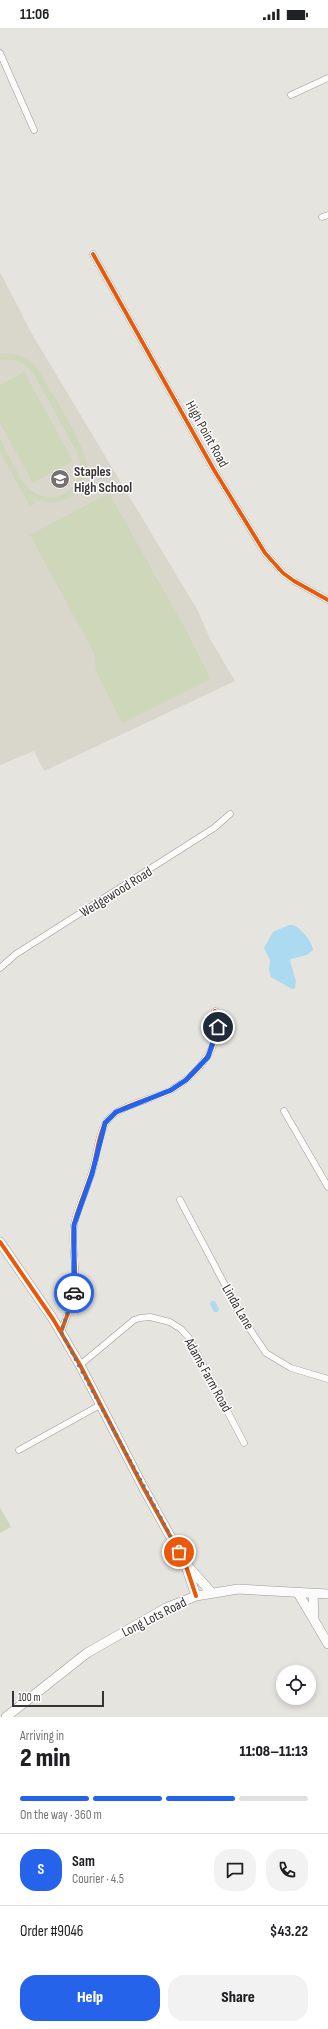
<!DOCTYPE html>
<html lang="en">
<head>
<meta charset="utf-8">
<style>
	body { margin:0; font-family:"Sofia Sans Condensed",sans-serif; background:#f2f2f2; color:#202124; height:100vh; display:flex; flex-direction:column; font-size:15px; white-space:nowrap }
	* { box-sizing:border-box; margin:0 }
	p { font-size:13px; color:#757577 }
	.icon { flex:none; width:22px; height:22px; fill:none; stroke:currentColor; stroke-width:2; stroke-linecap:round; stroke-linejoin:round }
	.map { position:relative; height:1689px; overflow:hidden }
	.details { display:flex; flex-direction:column; background:#fff; flex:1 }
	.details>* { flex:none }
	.fabs { position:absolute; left:276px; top:1637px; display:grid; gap:8px }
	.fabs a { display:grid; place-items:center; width:40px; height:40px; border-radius:50%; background:#fff; box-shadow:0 2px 6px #0003; font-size:20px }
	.scale { position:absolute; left:12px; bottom:10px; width:92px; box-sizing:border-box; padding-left:4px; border:2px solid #363533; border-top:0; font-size:11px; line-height:14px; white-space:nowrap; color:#363533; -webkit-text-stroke:3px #fff; paint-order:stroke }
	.pin { position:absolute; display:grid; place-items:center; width:34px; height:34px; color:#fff; margin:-17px; border:2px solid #fff; border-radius:50%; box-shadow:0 1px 4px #0007 }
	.courier { position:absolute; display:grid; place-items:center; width:40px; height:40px; margin:-20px; border:3px solid #2563eb; border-radius:50%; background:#fff; color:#222; box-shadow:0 1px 5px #0007 }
	.head em { font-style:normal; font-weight:800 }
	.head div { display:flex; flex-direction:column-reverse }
	.head { display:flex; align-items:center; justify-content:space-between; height:68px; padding:0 20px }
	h1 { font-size:26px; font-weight:800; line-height:30px }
	.bar { display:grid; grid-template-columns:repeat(4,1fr); gap:6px 4px; align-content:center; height:48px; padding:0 20px }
	.bar i { height:5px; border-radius:3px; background:#e0e0e0 }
	.bar .current { background:#2563eb }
	.bar p { grid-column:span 4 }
	.line { display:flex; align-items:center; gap:10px; padding:0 20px; border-top:1px solid #e0e0e0 }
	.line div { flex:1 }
	.round { display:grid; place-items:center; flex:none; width:42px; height:42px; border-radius:16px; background:#f2f2f2 }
	.button { display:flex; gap:8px; margin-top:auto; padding:8px 20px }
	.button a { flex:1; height:46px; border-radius:16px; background:#2563eb; color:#fff; font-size:16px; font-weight:800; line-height:46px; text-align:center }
	.button a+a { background:#f2f2f2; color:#202124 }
	.status { display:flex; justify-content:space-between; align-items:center; height:28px; padding:0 20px; background:#fff; direction:ltr }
	.status svg { height:11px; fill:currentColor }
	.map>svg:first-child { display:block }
	.built { fill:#d9d6cc }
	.green { fill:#ced7b9 }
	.water { fill:#acdaf0 }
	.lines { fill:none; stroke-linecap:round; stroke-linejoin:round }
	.street-casing { stroke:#9b9a97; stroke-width:7 }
	.secondary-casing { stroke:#9b9a97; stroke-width:10 }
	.street { stroke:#fbfbfa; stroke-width:6 }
	.secondary { stroke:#fbfbfa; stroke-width:9 }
	.cycleway-casing { stroke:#fff; stroke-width:6 }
	.cycleway { stroke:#e8590c; stroke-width:4 }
	.done { stroke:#73726f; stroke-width:4; stroke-dasharray:0 7.2 }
	.route { stroke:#2563eb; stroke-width:5 }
	.labels { text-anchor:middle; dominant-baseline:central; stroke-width:3; stroke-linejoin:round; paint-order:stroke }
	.street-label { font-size:14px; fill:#363533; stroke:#fff }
	.poi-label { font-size:14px; font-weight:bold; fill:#363533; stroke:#fff; text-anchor:start }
</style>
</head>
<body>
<div class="status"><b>11:06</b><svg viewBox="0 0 49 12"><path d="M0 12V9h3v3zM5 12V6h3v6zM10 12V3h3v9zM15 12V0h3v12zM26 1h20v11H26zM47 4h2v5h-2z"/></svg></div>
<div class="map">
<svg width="328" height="1689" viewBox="0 0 328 1689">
	<rect width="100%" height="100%" fill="#e5e4df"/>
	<path class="built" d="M0 244 32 306 198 583 210 611 235 653 44 743 34 723 0 737Z"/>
	<path class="green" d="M0 326C14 324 26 328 36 339 47 355 86 420 87 436 87 449 82 461 72 468 60 476 47 476 34 471L36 475 30 478 0 424V411C8 425 19 454 32 463 59 483 90 453 77 424L34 346C26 335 14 329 0 332Z
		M24 344 73 433 33 455 0 395V357Z
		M109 465 184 599 211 651 122 695 96 643 94 625 30 507Z
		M0 1479 11 1499 0 1505Z"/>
	<path class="water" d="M289 897H294C302 902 312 913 313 922L307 927 291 931 290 933 296 953 295 960 292 961 271 949 269 942 270 932 264 920 273 904Z
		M211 1273H215L219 1281 217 1284H214L210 1276Z"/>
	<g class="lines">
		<g class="street-casing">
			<path id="street" d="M0 25 34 102
				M291 67 328 50
				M322 189 328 187
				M93 226 214 442 265 525 283 545 294 553 328 572
				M0 940 16 926 214 800 230 786
				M284 1083 328 1159
				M180 1172 243 1291 266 1325 291 1340 328 1351
				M61 1304C66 1289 74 1274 75 1258 77 1238 71 1217 74 1197 78 1177 89 1157 94 1137 97 1124 99 1104 107 1093 120 1076 152 1072 171 1062 198 1047 225 1015 215 983
				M80 1337 134 1292 140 1290 150 1289 170 1294 181 1301 189 1310 244 1415
				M19 1422 100 1377"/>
		</g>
		<g class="secondary-casing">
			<path id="secondary" d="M0 1214 53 1291 80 1337 143 1459 185 1535 196 1568
				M188 1538 211 1564
				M298 1565 328 1616
				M313 1566 314 1591
				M6 1689 87 1625 166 1580 196 1568 238 1561 328 1566"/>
		</g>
		<use href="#street" class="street"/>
		<use href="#secondary" class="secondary"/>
		<g class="cycleway-casing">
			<path id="cycleway" d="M93 226 214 442 265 525 283 545 294 553 328 572
				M0 1214 53 1291 80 1337 143 1459 185 1535 196 1568
				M61 1304C66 1289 74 1274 75 1258 77 1238 71 1217 74 1197 78 1177 89 1157 94 1137 97 1124 99 1104 107 1093 120 1076 152 1072 171 1062 198 1047 225 1015 215 983"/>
		</g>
		<use href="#cycleway" class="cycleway"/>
	</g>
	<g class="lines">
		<path class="done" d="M74 1265 61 1304 179 1524"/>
		<path class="route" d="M74 1265V1197L92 1146 105 1095 116 1084 171 1062 186 1052 208 1029 218 999"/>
	</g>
	<defs>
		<g id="school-disc" transform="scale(1)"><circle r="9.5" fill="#73726f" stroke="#fff"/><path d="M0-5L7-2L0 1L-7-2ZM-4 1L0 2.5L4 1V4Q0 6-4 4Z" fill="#fff"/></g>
	</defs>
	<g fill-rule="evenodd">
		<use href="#school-disc" x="60" y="451"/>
	</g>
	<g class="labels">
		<g class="street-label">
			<text transform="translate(207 406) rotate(61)">High Point Road</text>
			<text transform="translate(116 864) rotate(-32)">Wedgewood Road</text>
			<text transform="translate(238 1279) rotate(60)">Linda Lane</text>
			<text transform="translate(208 1347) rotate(61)">Adams Farm Road</text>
			<text transform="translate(154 1589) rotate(-27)">Long Lots Road</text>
		</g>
		<g class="poi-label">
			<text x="74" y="443">Staples<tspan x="74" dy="16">High School</tspan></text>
		</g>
	</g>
</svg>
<div class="fabs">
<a><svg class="icon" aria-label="locate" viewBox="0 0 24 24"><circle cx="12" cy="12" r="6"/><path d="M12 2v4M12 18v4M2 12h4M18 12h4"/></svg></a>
</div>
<div class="scale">100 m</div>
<div class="pin" style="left:179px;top:1524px;background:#ea580c"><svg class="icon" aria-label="bag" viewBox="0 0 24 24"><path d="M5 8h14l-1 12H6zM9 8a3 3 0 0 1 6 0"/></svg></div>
<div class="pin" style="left:218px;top:999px;background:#1f2937"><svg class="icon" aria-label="home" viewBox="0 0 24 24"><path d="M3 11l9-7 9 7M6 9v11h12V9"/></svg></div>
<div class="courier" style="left:74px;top:1265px"><svg class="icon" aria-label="car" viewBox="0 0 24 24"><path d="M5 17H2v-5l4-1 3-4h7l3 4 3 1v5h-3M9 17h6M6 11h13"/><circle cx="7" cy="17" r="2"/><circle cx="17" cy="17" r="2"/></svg></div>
</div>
<section class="details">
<div class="head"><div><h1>2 min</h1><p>Arriving in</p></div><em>11:08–11:13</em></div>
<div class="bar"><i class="current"></i><i class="current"></i><i class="current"></i><i></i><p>On the way · 360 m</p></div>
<div class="line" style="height:72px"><b class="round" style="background:#2563eb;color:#fff">S</b><div><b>Sam</b><p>Courier · 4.5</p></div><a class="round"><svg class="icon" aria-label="chat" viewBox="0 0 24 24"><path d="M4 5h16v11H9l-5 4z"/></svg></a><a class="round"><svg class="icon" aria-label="phone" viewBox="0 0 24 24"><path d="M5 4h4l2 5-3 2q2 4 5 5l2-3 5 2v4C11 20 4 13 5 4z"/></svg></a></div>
<div class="line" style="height:52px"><div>Order #9046</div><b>$43.22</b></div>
<div class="button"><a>Help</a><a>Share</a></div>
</section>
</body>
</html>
